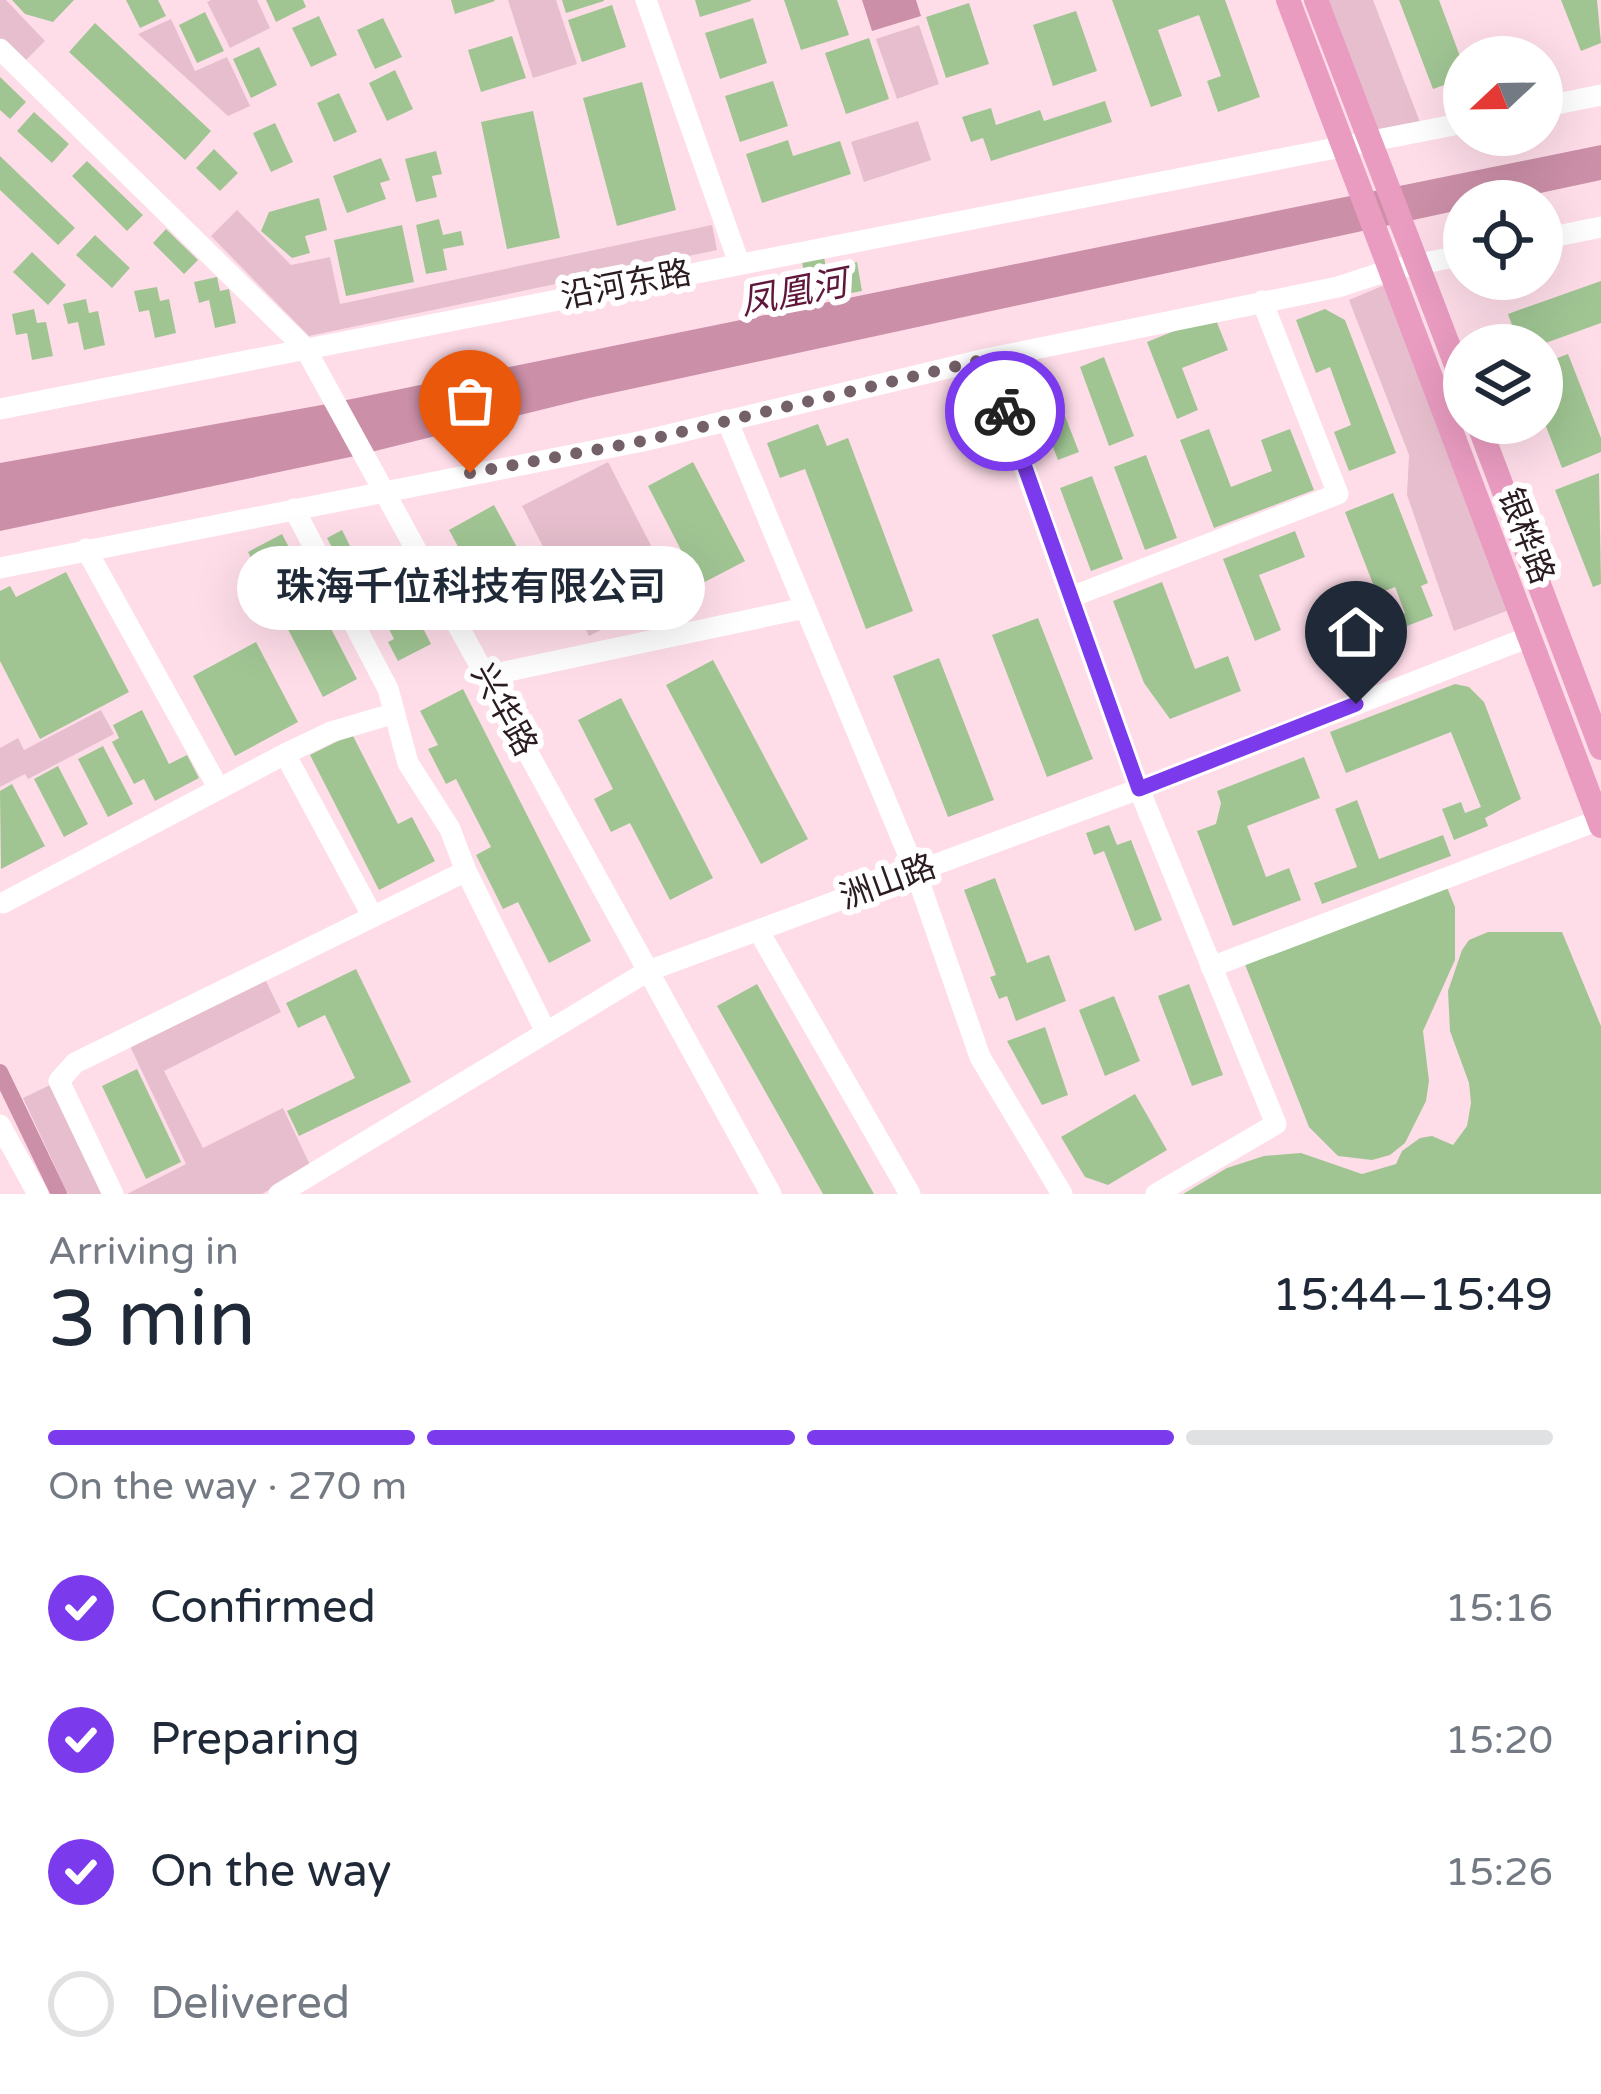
<!DOCTYPE html>
<html lang="en">
<head>
<meta charset="utf-8">
<style>
	body { margin:0; font-family:"Varela Round","Noto Sans SC",sans-serif; background:#f6f6f7; color:#1f2937; height:100vh; display:flex; flex-direction:column; font-size:45px; white-space:nowrap }
	* { box-sizing:border-box; margin:0 }
	p { font-size:39px; color:#747a83 }
	.icon { flex:none; width:66px; height:66px; fill:none; stroke:currentColor; stroke-width:2; stroke-linecap:round; stroke-linejoin:round }
	.map { position:relative; height:1194px; overflow:hidden }
	.details { display:flex; flex-direction:column; background:#fff; flex:1 }
	.details>* { flex:none }
	.needle { width:78px; rotate:248deg }
	.buttons { position:absolute; left:1443px; top:36px; display:grid; gap:24px }
	.buttons a { display:grid; place-items:center; width:120px; height:120px; border-radius:50%; background:#fff; box-shadow:0 12px 48px #0002; font-size:60px }
	.pin { position:absolute; display:grid; place-items:center; width:102px; height:102px; color:#fff; margin:-123px -51px; border-radius:50% 50% 50% 0; rotate:-45deg; box-shadow:0 0 12px #0007 }
	.pin .icon { rotate:45deg }
	.courier { position:absolute; display:grid; place-items:center; width:120px; height:120px; margin:-60px; border:9px solid #7c3aed; border-radius:50%; background:#fff; color:#222; box-shadow:0 3px 15px #0007 }
	.bubble { position:absolute; height:84px; border-radius:42px; background:#fff; box-shadow:0 12px 48px #0002; font-size:39px; font-weight:600; line-height:84px; text-align:center }
	.head em { font-style:normal; font-weight:600 }
	.head div { display:flex; flex-direction:column-reverse }
	.head { display:flex; align-items:center; justify-content:space-between; height:204px; padding:0 48px }
	h1 { font-size:78px; font-weight:600; line-height:90px }
	.bar { display:grid; grid-template-columns:repeat(4,1fr); gap:18px 12px; align-content:center; height:144px; padding:0 48px }
	.bar i { height:15px; border-radius:9px; background:#e0e1e3 }
	.bar .active { background:#7c3aed }
	.bar p { grid-column:span 4 }
	ol { padding:0 48px; list-style:none }
	li { display:flex; align-items:center; gap:36px; height:132px }
	li p { margin-inline-start:auto }
	li .icon { padding:12px; border-radius:50%; background:#7c3aed; color:#fff; stroke-width:4 }
	li:last-child { color:#747a83 }
	li i { width:66px; height:66px; border:6px solid #e0e1e3; border-radius:50% }
	.map>svg:first-child { display:block }
	.green { fill:#e6becd }
	.water { fill:#cb8fa7 }
	.lines { fill:none; stroke-linecap:round; stroke-linejoin:round }
	.canal { stroke:#cb8fa7; stroke-width:16 }
	.building { fill:#a0c593 }
	.minor { stroke:#fff; stroke-width:21 }
	.major { stroke:#e99bc0; stroke-width:24 }
	.done { stroke:#746068; stroke-width:12; stroke-dasharray:0 21.6 }
	.route { stroke:#7c3aed; stroke-width:15 }
	.labels { text-anchor:middle; dominant-baseline:central; stroke-width:12; stroke-linejoin:round; paint-order:stroke }
	.street-label { font-size:33px; fill:#2a1c22; stroke:#fff }
	.water-label { font-size:36px; font-style:italic; fill:#5f183b; stroke:#fff }
</style>
</head>
<body>
<div class="map">
<svg width="1601" height="1194" viewBox="0 0 1601 1194">
	<rect width="100%" height="100%" fill="#fedde9"/>
	<path class="green" d="M0 0H6L45 41 23 63 0 39Z
		M211 0H257L270 28 230 48 207 2Z
		M508 0H556L577 64 533 78Z
		M1318 0H1373L1423 130 1372 140Z
		M171 19 195 71 227 57 250 106 228 116 138 34Z
		M919 25 939 84 897 99 876 39Z
		M918 121 931 160 864 182 851 142Z
		M237 210 291 265 330 257 340 304 712 225 717 250 309 336 211 236Z
		M1387 284 1509 610 1454 631 1407 495 1409 455 1349 300Z
		M608 462 675 592 589 636 522 506Z
		M101 710 114 734 28 779 25 774 0 787V748L18 738 24 750Z
		M264 977 281 1012 164 1071 203 1148 283 1108 310 1165 262 1194H127L186 1164 129 1044Z
		M52 1084 105 1194H68L23 1098Z"/>
	<path class="water" d="M862 0H916L921 16 872 31Z
		M1601 145V180L1503 201H1464V209L589 398 355 456 0 531V463L327 404Z"/>
	<g class="lines">
		<path class="canal" d="M0 1072 59 1194"/>
	</g>
	<path class="building" d="M12 0H74L53 22 25 14Z
		M126 0H158L166 16 140 28Z
		M266 0H303L306 7 276 22Z
		M451 0H494L495 1 455 14Z
		M562 0H604V1L566 13Z
		M695 0H751V1L700 17Z
		M784 0H837L849 35 801 50Z
		M1112 0H1225L1260 97 1218 112 1207 81 1221 76 1199 15 1158 30 1182 96 1151 107Z
		M1399 0H1439L1464 67V78L1433 89Z
		M1561 0H1597L1601 43 1581 51Z
		M969 3 989 64 946 78 926 17Z
		M612 5 626 47 582 62 568 20Z
		M1076 11 1097 71 1053 86 1033 25Z
		M205 12 224 51 197 63 179 25Z
		M319 16 337 55 311 67 292 28Z
		M383 18 402 57 375 69 357 30Z
		M753 18 767 63 720 79 705 33Z
		M95 23 211 131 185 160 69 52Z
		M512 36 526 78 481 92 468 50Z
		M869 38 889 99 846 114 825 53Z
		M259 47 277 85 251 98 233 59Z
		M395 70 413 109 387 121 369 83Z
		M0 77 26 102 10 119 0 110Z
		M773 81 788 126 740 142 725 96Z
		M642 82 676 210 617 226 583 98Z
		M339 93 357 132 334 142 317 103Z
		M1105 101 1112 122 991 161 983 138 971 142 962 117 991 108 996 125 1040 110 1044 121Z
		M533 111 560 238 507 249 481 122Z
		M34 112 69 144 52 163 17 131Z
		M275 123 293 162 271 172 253 133Z
		M788 140 793 156 840 141 851 174 762 203 746 154Z
		M214 149 238 173 220 191 196 168Z
		M436 151 442 174 432 176 437 197 416 202 405 159Z
		M0 156 75 228 58 245 0 190Z
		M381 158 390 180 380 183 386 199 347 213 333 176Z
		M87 161 143 215 127 231 72 176Z
		M319 198 327 230 305 236 310 253 292 258 261 231 269 212Z
		M439 219 443 235 461 231 464 245 443 249 447 270 426 274 416 225Z
		M402 225 414 282 346 296 334 240Z
		M166 229 198 260 184 274 153 243Z
		M95 235 130 268 112 288 76 255Z
		M823 251 826 268 857 262 862 291 809 301 801 256Z
		M32 252 66 285 48 305 13 272Z
		M217 277 220 291 229 289 236 323 215 328 209 300 199 303 194 282Z
		M1601 281V323L1540 345H1519L1508 314Z
		M157 287 160 301 169 299 176 333 155 338 149 310 139 312 134 291Z
		M86 299 89 313 98 311 105 345 84 350 78 322 68 324 63 304Z
		M34 309 37 323 46 322 53 356 32 360 27 333 16 335 12 314Z
		M1325 309 1345 320 1396 453 1349 471 1334 432 1351 425 1330 367 1316 373 1296 320Z
		M1214 315 1228 350 1182 368 1198 410 1177 419 1147 342Z
		M1568 354 1601 438V452L1562 468 1542 416V364Z
		M1104 357 1134 436 1109 446 1080 367Z
		M1052 383 1079 452 1058 460 1031 391Z
		M818 424 827 446 848 438 913 611 866 629 805 469 780 478 767 443Z
		M1209 429 1231 487 1272 471 1261 440 1290 429 1314 490 1214 528 1180 440Z
		M1146 455 1177 538 1145 550 1114 467Z
		M693 462 745 561 699 585 648 486Z
		M1599 473 1601 584 1593 587 1555 490Z
		M1092 476 1123 559 1091 571 1060 488Z
		M1393 493 1428 583 1421 586 1433 616 1360 644 1348 613 1366 606 1385 620 1405 613 1395 587 1377 594 1345 512Z
		M494 505 548 604 503 629 449 530Z
		M342 530 353 552 373 548 384 551 431 644 398 661 388 642 394 639 357 566 345 572 327 538Z
		M1295 531 1305 557 1259 575 1281 630 1255 641 1223 559Z
		M282 534 357 679 323 697 248 552Z
		M66 572 129 692 40 739 0 661V591L10 586 16 597Z
		M1162 582 1195 669 1228 656 1241 691 1170 719 1144 683 1113 601Z
		M1038 618 1093 759 1047 777 992 635Z
		M256 642 298 722 235 756 193 676Z
		M939 658 994 800 948 817 893 676Z
		M713 660 808 839 761 864 666 685Z
		M1455 684 1469 687 1484 702 1521 799 1485 818 1488 826 1454 840 1442 809 1461 802 1465 813 1481 807 1451 732 1346 773 1330 732Z
		M463 689 591 941 549 963 518 902 503 909 476 855 491 847 456 779 446 784 428 749 438 745 420 711Z
		M621 698 713 878 670 900 630 823 611 832 594 799 613 789 578 720Z
		M142 710 169 764 187 755 199 778 155 801 144 779 134 784 112 742 119 738 113 725Z
		M352 734 398 824 412 817 435 861 379 890 310 755Z
		M103 746 133 804 108 817 78 759Z
		M1304 757 1320 798 1247 826 1266 877 1289 868 1301 900 1233 926 1197 831 1216 824 1221 803 1217 791Z
		M58 766 88 824 64 837 34 779Z
		M12 784 45 846 1 869 0 791Z
		M1357 800 1379 859 1443 835 1451 856 1322 904 1314 883 1357 867 1335 809Z
		M1109 825 1117 845 1131 840 1162 920 1135 931 1104 851 1094 855 1086 833Z
		M995 878 1027 963 1049 955 1066 1001 1016 1021 1007 996 999 999 990 977 996 975 964 890Z
		M1446 885 1455 907V960L1423 1031 1429 1081 1426 1101 1405 1143 1390 1155 1372 1160 1338 1156 1309 1127 1244 962Z
		M1488 932H1562L1601 1026V1194H1183L1227 1168 1264 1156 1301 1153 1362 1174 1396 1164 1402 1151 1420 1138 1432 1136 1453 1145 1467 1126 1471 1103 1469 1083 1450 1031 1448 991 1462 950 1469 940Z
		M356 969 411 1082 299 1136 287 1111 355 1078 325 1015 298 1028 286 1003Z
		M757 984 874 1194H823L717 1006Z
		M1189 984 1223 1075 1192 1086 1158 996Z
		M1114 996 1140 1061 1105 1076 1079 1010Z
		M1045 1027 1068 1095 1042 1105 1007 1041Z
		M137 1069 181 1162 146 1179 102 1086Z
		M1135 1094 1167 1150 1108 1185 1085 1177 1061 1137Z"/>
	<g class="lines">
		<path class="minor" d="M646 0 739 263
			M0 49 305 348 771 1194
			M1542 107 1601 95
			M1542 239 1601 227
			M986 359 1139 789 1276 1124 1156 1194
			M0 409 1464 123
			M727 420 916 873 980 1057 1062 1194
			M294 509 388 689 408 763 450 829 466 871
			M86 549 219 789
			M0 568 643 441 986 359 1338 287 1390 270 1464 255
			M1071 597 1338 494 1262 301
			M485 676 805 608
			M3 903 285 754
			M373 917 285 754 331 732 392 714
			M758 930 910 1194
			M1211 967 1599 820
			M0 1125 38 1194
			M113 1194 59 1081 75 1063 466 871 546 1032
			M279 1194 648 971 1139 789 1529 637"/>
		<path class="major" d="M1288 0 1601 826
			M1316 0 1464 386
			M1478 423 1601 748"/>
	</g>
	<g class="lines">
		<path class="done" d="M470 473 643 441 986 359 1005 411"/>
		<path class="route" d="M1005 411 1139 789 1356 704"/>
	</g>
	<g class="labels">
		<g class="street-label">
			<text transform="translate(626 285) rotate(-11)">沿河东路</text>
			<text transform="translate(1526 536) rotate(69)">银桦路</text>
			<text transform="translate(504 710) rotate(61)">兴华路</text>
			<text transform="translate(888 882) rotate(-20)">洲山路</text>
		</g>
		<g class="water-label">
			<text transform="translate(794 293) rotate(-11)">凤凰河</text>
		</g>
	</g>
</svg>
<div class="buttons">
<a><svg class="needle" viewBox="-14 -14 28 28"><path d="M0-13l5 13h-10z" fill="#e53935"/><path d="M0 13l5-13h-10z" fill="#747a83"/></svg></a>
<a><svg class="icon" aria-label="locate" viewBox="0 0 24 24"><circle cx="12" cy="12" r="6"/><path d="M12 2v4M12 18v4M2 12h4M18 12h4"/></svg></a>
<a><svg class="icon" aria-label="layers" viewBox="0 0 24 24"><path d="M12 4l9 5-9 5-9-5zM3 14l9 5 9-5"/></svg></a>
</div>
<div class="pin" style="left:470px;top:473px;background:#ea580c"><svg class="icon" aria-label="bag" viewBox="0 0 24 24"><path d="M5 8h14l-1 12H6zM9 8a3 3 0 0 1 6 0"/></svg></div>
<div class="pin" style="left:1356px;top:704px;background:#1f2937"><svg class="icon" aria-label="home" viewBox="0 0 24 24"><path d="M3 11l9-7 9 7M6 9v11h12V9"/></svg></div>
<div class="courier" style="left:1005px;top:411px"><svg class="icon" aria-label="bike" viewBox="0 0 24 24"><circle cx="6" cy="16" r="4"/><circle cx="18" cy="16" r="4"/><path d="M6 16l4-8h5l3 8M10 8l3 8H6M13 5h3"/></svg></div>
<div class="bubble" style="left:237px;top:546px;width:468px">珠海千位科技有限公司</div>
</div>
<section class="details">
<div class="head"><div><h1>3 min</h1><p>Arriving in</p></div><em>15:44–15:49</em></div>
<div class="bar"><i class="active"></i><i class="active"></i><i class="active"></i><i></i><p>On the way · 270 m</p></div>
<ol>
<li><svg class="icon" aria-label="check" viewBox="0 0 24 24"><path d="M5 12l5 5 9-10"/></svg>Confirmed<p>15:16</p></li>
<li><svg class="icon" aria-label="check" viewBox="0 0 24 24"><path d="M5 12l5 5 9-10"/></svg>Preparing<p>15:20</p></li>
<li><svg class="icon" aria-label="check" viewBox="0 0 24 24"><path d="M5 12l5 5 9-10"/></svg>On the way<p>15:26</p></li>
<li><i></i>Delivered</li>
</ol>
</section>
</body>
</html>
